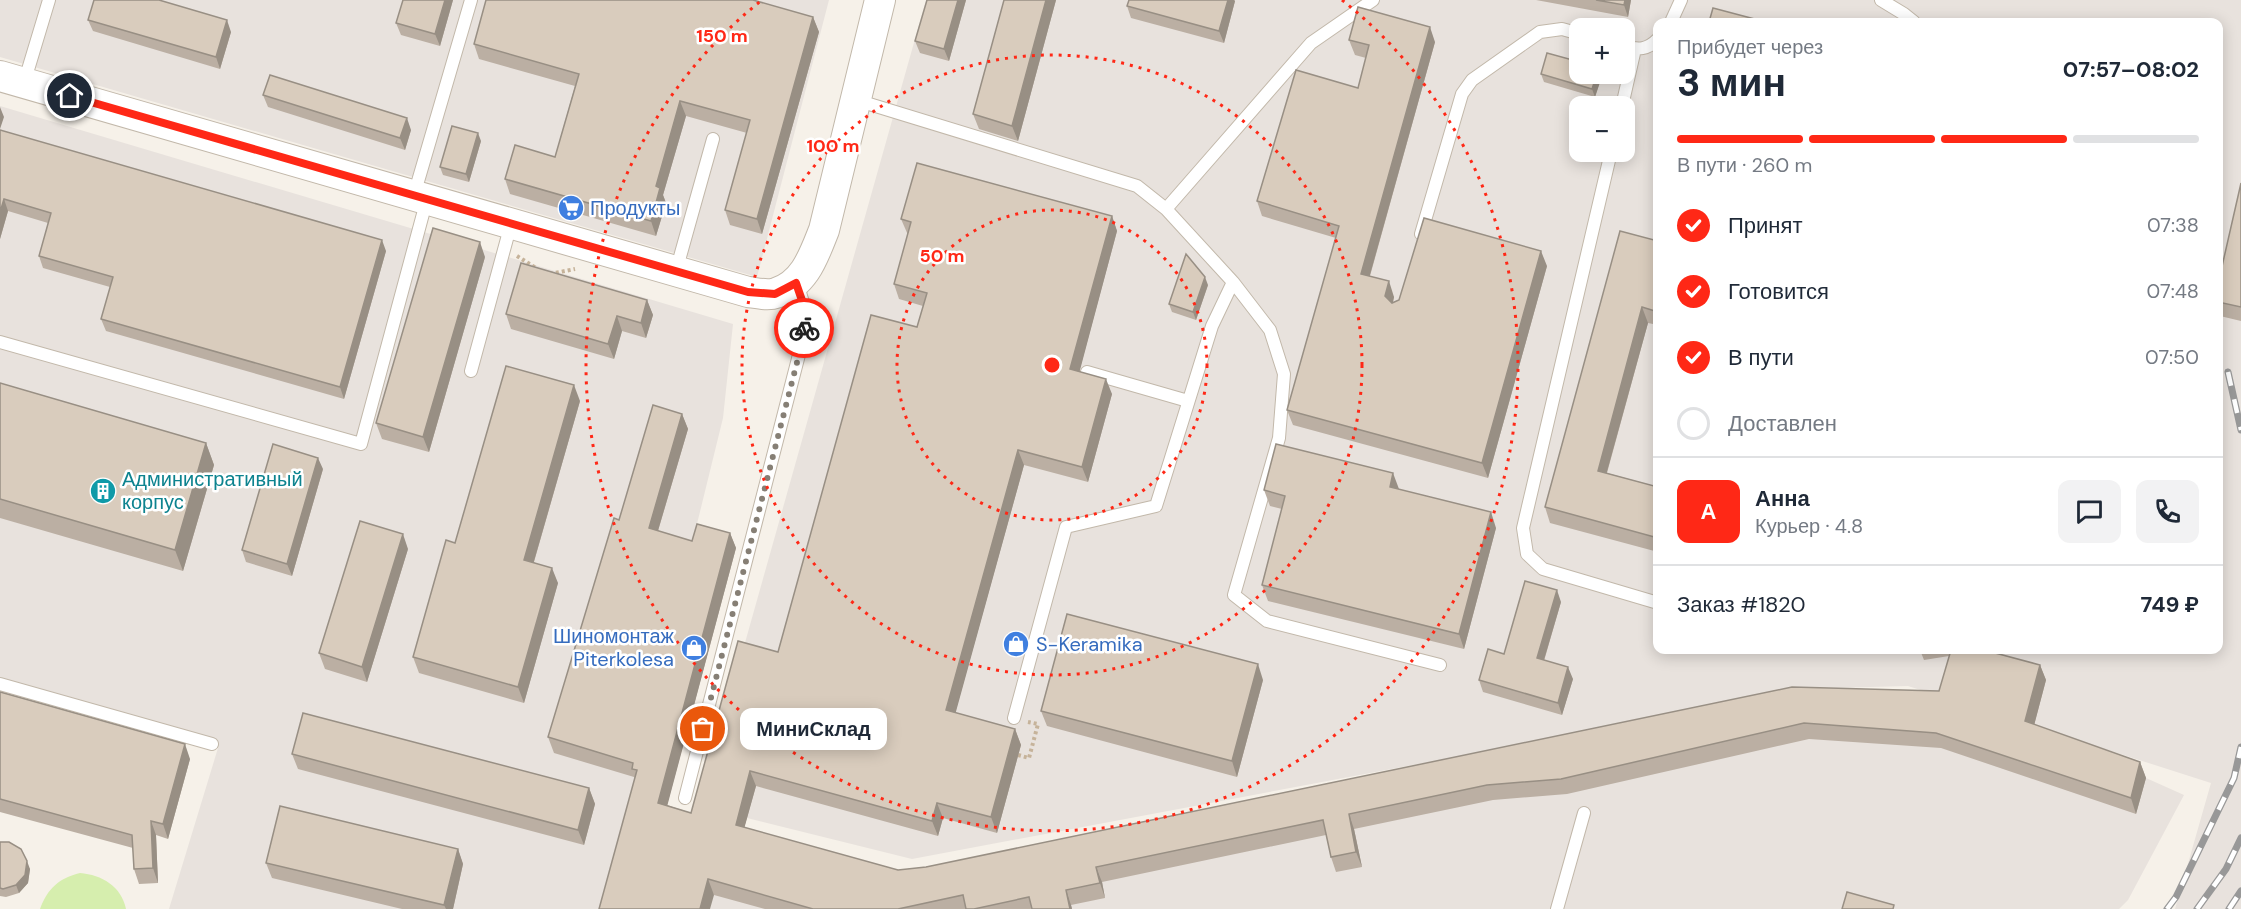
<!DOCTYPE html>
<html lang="ru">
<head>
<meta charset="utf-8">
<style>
	body { margin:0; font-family:"DM Sans",sans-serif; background:#f2f2f3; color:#1f2937; height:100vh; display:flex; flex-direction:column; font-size:22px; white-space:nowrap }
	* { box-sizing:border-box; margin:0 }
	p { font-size:20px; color:#747a83 }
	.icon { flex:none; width:33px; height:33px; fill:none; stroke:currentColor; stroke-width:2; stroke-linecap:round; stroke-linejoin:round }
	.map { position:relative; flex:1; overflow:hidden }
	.drawer { position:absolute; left:1653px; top:18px; width:570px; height:636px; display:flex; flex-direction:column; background:#fff; border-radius:12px; box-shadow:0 3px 15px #0003 }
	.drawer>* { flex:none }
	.tools { position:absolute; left:1569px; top:18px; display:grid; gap:12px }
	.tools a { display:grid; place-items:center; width:66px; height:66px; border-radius:12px; background:#fff; box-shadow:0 3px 15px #0003; font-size:30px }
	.pin { position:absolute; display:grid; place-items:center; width:51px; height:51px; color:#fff; margin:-26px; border:3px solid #fff; border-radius:50%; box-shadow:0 2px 6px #0007 }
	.courier { position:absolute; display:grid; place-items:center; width:60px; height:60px; margin:-30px; border:4px solid #ff2816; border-radius:50%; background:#fff; color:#222; box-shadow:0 2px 8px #0007 }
	.bubble { position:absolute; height:42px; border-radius:12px; background:#fff; box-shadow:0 3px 15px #0003; font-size:20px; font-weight:700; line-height:42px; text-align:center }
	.summary em { font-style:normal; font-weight:700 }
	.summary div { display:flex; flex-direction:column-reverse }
	.summary { display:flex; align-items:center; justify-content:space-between; height:102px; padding:0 24px }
	h1 { font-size:39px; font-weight:700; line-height:45px }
	.bar { display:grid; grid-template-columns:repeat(4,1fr); gap:9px 6px; align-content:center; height:72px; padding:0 24px }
	.bar i { height:8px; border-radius:4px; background:#e0e1e3 }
	.bar .active { background:#ff2816 }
	.bar p { grid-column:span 4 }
	.line { display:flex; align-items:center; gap:15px; padding:0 24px; border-top:2px solid #e0e1e3 }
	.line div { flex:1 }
	.round { display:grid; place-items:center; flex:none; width:63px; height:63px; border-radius:12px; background:#f2f2f3 }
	ol { padding:0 24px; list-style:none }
	li { display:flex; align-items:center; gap:18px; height:66px }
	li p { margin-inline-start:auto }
	li .icon { padding:6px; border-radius:50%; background:#ff2816; color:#fff; stroke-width:4 }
	li:last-child { color:#747a83 }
	li i { width:33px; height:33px; border:3px solid #e0e1e3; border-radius:50% }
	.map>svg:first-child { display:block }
	.industrial { fill:#e8e2dd; fill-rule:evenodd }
	.green { fill:#d6eeae }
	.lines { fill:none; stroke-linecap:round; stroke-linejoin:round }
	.service-casing { stroke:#c2b8aa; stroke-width:14 }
	.tertiary-casing { stroke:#c2b8aa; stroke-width:32 }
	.path { stroke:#c6b39a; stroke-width:4; stroke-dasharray:3 3; stroke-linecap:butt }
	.service { stroke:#fff; stroke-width:12 }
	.tertiary { stroke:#fff; stroke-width:30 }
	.rail-casing { stroke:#989898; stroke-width:7 }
	.rail { stroke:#fff; stroke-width:4.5; stroke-dasharray:14; stroke-linecap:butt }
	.wall { fill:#bbafa3 }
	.shaded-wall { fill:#988f84 }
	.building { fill:#d9ccbd; stroke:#988f84; stroke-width:1.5 }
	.done { stroke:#867f75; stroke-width:6; stroke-dasharray:0 10.8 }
	.route { stroke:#ff2816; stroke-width:8 }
	.ring { fill:none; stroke:#ff2816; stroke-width:3; stroke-dasharray:3 6 }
	.labels { text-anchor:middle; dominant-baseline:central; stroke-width:5; stroke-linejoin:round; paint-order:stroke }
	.shop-label { font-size:20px; fill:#366cbe; stroke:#fff; text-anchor:start }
	.culture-label { font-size:20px; fill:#0d838f; stroke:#fff; text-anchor:start }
	.centre { fill:#ff2816; stroke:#fff; stroke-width:3 }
	.ring-label { font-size:18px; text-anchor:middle; font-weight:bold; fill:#ff2816; stroke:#fff; stroke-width:5; stroke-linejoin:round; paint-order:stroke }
</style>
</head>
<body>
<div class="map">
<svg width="2241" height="909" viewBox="0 0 2241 909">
	<rect width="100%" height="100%" fill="#f6f1e9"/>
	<path class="industrial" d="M0 0H829L757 277 0 57Z
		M926 0H2241V909H2175L2211 783 1908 686 1793 689 1525 744 912 859 699 806ZM1658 22H2218V650H1658ZM1580 28H1624V74H1580ZM1580 106H1624V152H1580Z
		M0 106 733 324 723 418 626 813 904 885 1798 703 2146 778 2184 795 2128 900 2119 909H169L218 748 0 683Z"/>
	<path class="green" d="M80 873C102 875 121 886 126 909H40C47 889 59 878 80 873Z"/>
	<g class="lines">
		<g class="service-casing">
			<path id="service" d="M1881 0 1904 14 1914 22
				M1671 22 1681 0
				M1624 46C1639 50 1647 50 1658 39
				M24 83 49 0
				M856 100 1137 186 1166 209 1233 282 1270 330 1284 374 1279 438 1234 595 1267 621 1440 665
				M1622 106 1635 49
				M1611 152 1523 528 1527 554 1543 569 1658 603
				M414 195 471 0
				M1166 209 1311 43 1373 0
				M1421 234 1462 94 1472 80 1540 32 1562 29 1580 34
				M676 271 713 139
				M0 342 361 444 427 199
				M471 371 511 224
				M1087 372 1188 401
				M0 684 212 744
				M1014 718 1066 527 1156 506 1212 326 1233 282
				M685 798 802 343 806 312 797 283
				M1557 909 1584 813"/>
		</g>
		<g class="tertiary-casing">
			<path id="tertiary" d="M0 76 748 292C756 293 768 296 776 293 805 284 814 255 824 230L880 0"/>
		</g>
		<path class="path" d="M517 256 536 268
			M550 274 575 269
			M1018 755 1029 758 1038 724 1028 722"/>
		<use href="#service" class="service"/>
		<use href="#tertiary" class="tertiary"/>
		<g class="rail-casing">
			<path id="rail" d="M2228 372 2241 430
				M2167 909 2176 897 2234 778 2241 747
				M2197 909 2226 869 2241 838
				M2229 909 2241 891"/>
		</g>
		<use href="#rail" class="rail"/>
	</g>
	<path class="wall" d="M403 0H453L440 46 401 35 396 23Z
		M927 0H966L949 61 920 53 915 41Z
		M1004 0H1056L1018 141 979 129 973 114Z
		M1129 0H1234L1235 1 1224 43 1131 18 1127 6Z
		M1536 0H1631L1628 17Z
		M813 17 819 32 762 234 730 225 725 210 747 133 686 116 663 195 666 203 656 236 510 194 505 179 555 157 575 86 479 59 474 44Z
		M88 20 231 32 220 69 93 31Z
		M1349 40 1435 42 1370 276 1394 297 1393 302 1547 266 1488 478 1293 425 1287 410 1336 238 1262 216 1257 201 1358 88 1366 58 1355 55Z
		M1541 74 1602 76 1595 97 1544 82Z
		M263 95 411 130 405 150 268 107Z
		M0 130 386 251 344 399 106 331 101 319 110 287 43 268 39 256 48 223 8 211 0 239Z
		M481 141 469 182 443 175 440 167Z
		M2241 183V321L2220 316 2218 311V284Z
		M1112 216 1117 231 1079 372 1112 394 1088 482 1024 465 955 713 1015 729 1021 745 997 833 943 818 938 836 756 786 744 828 898 870 926 867 1939 691 1949 656 1924 660 1920 650H1984L2040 665 2046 680 2034 725 2140 762 2146 778 2136 814 1941 748 1809 739 1567 794 1493 800 1354 829 1362 867 1336 872 1331 857 1326 835 1102 882 1105 898 1071 905 1072 909H765L714 895 634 777 554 753 548 737 619 520 682 414 688 429 658 531 692 541 730 533 736 548 667 805 691 813 778 652 917 327 923 306 899 299 894 284 908 235 901 219Z
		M1658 241V325L1648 323 1607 473 1658 487V552L1550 523 1545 507Z
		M485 257 429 452 382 439 376 423Z
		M1208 285 1196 320 1172 312 1169 304Z
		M647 300 653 315 646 338 622 331 614 359 511 329 506 314Z
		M0 383 206 443 214 465 183 571 0 518Z
		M580 401 534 562 558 583 524 703 419 673 413 657 455 543Z
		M323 469 292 576 246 562 242 550Z
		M1399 489 1496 528 1464 649 1268 601 1262 585 1282 509 1270 506 1264 490Z
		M408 549 367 682 325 669 319 653Z
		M1561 602 1544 661 1573 679 1562 715 1483 692 1479 680 1504 654Z
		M1263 680 1237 777 1047 726 1041 711Z
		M0 692 190 759 168 839 156 835 158 883 139 884 134 869 133 848 0 812Z
		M292 754 589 788 595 804 584 845 298 769Z
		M0 842 30 869 28 883 19 893 6 897 0 896Z
		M458 849 463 864 453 909H402L272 878 266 863Z"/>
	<path class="shaded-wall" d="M445 0H453L440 46 435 34Z
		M958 0H966L949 61 944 49Z
		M1046 0H1056L1018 141 1012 126Z
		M1228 0H1234L1235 1 1224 43 1219 31Z
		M1625 0H1631L1628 17 1624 5Z
		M813 17 819 32 762 234 757 219Z
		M227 20 231 32 220 69 216 57Z
		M1430 27 1435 42 1366 289 1361 274Z
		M1597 74H1601L1602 76 1595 97 1592 89Z
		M680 101 686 116 663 195 666 203 656 236 651 221 656 186Z
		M0 107 4 117 0 129Z
		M407 118 411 130 405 150 400 138Z
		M478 133 481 141 469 182 466 174Z
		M4 199 8 211 0 239V212Z
		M1112 216 1117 231 1076 385 1070 369Z
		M382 240 386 251 344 399 340 387Z
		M480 242 485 257 429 452 423 437Z
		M1541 251 1547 266 1488 478 1482 463Z
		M1205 277 1208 285 1196 320 1193 312Z
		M1389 281 1394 297 1391 311 1385 296Z
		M647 300 653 315 646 338 641 323Z
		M1642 307 1648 323 1603 486 1598 471Z
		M617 316 622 331 614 359 608 344Z
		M1106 379 1112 394 1088 482 1082 467Z
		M574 385 580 401 530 575 524 560Z
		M682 414 688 429 654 544 649 528Z
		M206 443 214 465 183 571 175 550Z
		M1018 450 1024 465 952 726 946 710Z
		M318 458 323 469 292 576 287 564Z
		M1393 473 1399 489 1390 487Z
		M1491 512 1496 528 1464 649 1459 634Z
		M730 533 736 548 664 818 658 803Z
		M403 534 408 549 367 682 362 667Z
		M552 568 558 583 524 703 518 687Z
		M1557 590 1561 602 1541 670 1537 658Z
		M1258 664 1263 680 1237 777 1232 761Z
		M2040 665 2046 680 2031 737 2025 721Z
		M1568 667 1573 679 1562 715 1558 703Z
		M1015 729 1021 745 997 833 991 817Z
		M185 744 190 759 168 839 163 824Z
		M2140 762 2146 778 2136 814 2131 798Z
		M750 771 756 786 741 840 736 825Z
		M589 788 595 804 584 845 578 830Z
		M937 803 943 818 938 836 932 821Z
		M1349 814 1354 829 1362 867 1356 852Z
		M151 821 156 835 158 883 153 868Z
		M458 849 463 864 453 909H446L444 905Z
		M27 861 30 869 28 883 19 893 16 885Z
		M1096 867 1102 882 1105 898 1100 883Z
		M708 879 714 895 710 909H700Z
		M1066 890 1071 905 1072 909H1070Z"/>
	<path class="building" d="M94 0H159L227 20 216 57 88 20Z
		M403 0H445L435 34 396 23Z
		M486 0H753L813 17 757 219 725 210 750 120 680 101 656 186 660 188 651 221 505 179 515 145 555 157 579 74 474 44Z
		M927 0H958L944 49 915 41Z
		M1004 0H1046L1012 126 973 114Z
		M1129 0H1228L1219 31 1127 6Z
		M1596 0H1625L1624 5Z
		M1358 7 1430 27 1361 274 1389 281 1385 296 1392 303 1399 300 1424 218 1541 251 1482 463 1287 410 1339 226 1257 201 1296 70 1358 88 1369 45 1349 40Z
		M1713 8 1766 22H1709Z
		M1547 53 1580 62V74H1597L1592 89 1541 74Z
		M270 75 407 118 400 138 263 95Z
		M452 126 478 133 466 174 440 167Z
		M0 130 382 240 340 387 101 319 113 277 39 256 51 213 4 199 0 212Z
		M917 163 1112 216 1070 369 1106 379 1082 467 1018 450 946 710 1015 729 991 817 937 803 932 821 750 771 736 825 898 870 926 867 1792 687 1939 691 1951 650H1984L2040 665 2025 721 2140 762 2131 798 1936 733 1804 723 1561 779 1487 785 1349 814 1356 852 1331 857 1323 820 1096 867 1100 883 1066 890 1070 909H1032L1029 897 974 909H966L963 895 898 909H813L708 879 700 909H599L637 770 632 769 633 763 548 737 614 518 619 520 653 405 682 414 649 528 692 541 697 524 730 533 658 803 691 813 738 641 778 652 871 315 917 327 927 293 894 284 911 222 901 219Z
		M2241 183V307L2218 302V284Z
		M433 228 480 242 423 437 376 423Z
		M1620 231 1658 241V312L1642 307 1598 471 1658 487V538L1545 507Z
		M1186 254 1205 277 1193 312 1169 304Z
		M521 263 647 300 641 323 617 316 608 344 506 314Z
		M506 366 574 385 524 560 552 568 518 687 413 657 446 540 455 543Z
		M0 383 206 443 175 550 0 499Z
		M273 444 318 458 287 564 242 550Z
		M1276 444 1393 473 1390 487 1491 512 1459 634 1262 585 1285 496 1264 490Z
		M360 521 403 534 362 667 319 653Z
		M1525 581 1557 590 1537 658 1568 667 1558 703 1479 680 1488 649 1504 654Z
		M1067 614 1258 664 1232 761 1041 711Z
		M0 692 185 744 163 824 151 821 153 868 134 869 132 835 0 799Z
		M303 713 589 788 578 830 292 754Z
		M280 806 458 849 444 905 266 863Z
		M0 842H9L21 849 27 861 25 875 16 885 3 889 0 888Z
		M1847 892 1894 905 1893 909H1842Z"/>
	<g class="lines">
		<path class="done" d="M703 729 802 343 804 328"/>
		<path class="route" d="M70 96 748 292 775 294 796 283 806 312 804 328"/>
	</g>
	<g class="ring">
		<circle cx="1052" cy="365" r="155"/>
		<circle cx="1052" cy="365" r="310"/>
		<path d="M1342 0A466 466 0 1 1 762 0"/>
	</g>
	<defs>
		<g id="supermarket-disc" transform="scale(1.35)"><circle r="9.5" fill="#3f7fe0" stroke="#fff"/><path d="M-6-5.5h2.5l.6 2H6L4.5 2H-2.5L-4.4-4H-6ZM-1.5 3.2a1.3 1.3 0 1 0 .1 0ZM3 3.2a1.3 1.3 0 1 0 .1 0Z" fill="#fff"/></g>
		<g id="building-disc" transform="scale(1.35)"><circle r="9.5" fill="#0f9aa8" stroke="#fff"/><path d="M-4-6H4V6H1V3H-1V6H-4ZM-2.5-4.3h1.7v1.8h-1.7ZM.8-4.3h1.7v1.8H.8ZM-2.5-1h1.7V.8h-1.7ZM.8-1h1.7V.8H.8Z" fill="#fff"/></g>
		<g id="shop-disc" transform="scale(1.35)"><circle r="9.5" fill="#3f7fe0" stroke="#fff"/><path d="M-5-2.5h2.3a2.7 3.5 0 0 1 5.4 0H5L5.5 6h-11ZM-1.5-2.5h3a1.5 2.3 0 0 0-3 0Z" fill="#fff"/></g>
	</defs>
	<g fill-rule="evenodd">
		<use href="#supermarket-disc" x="571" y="208"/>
		<use href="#building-disc" x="103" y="491"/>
		<use href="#shop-disc" x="1016" y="644"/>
		<use href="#shop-disc" x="694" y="648"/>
	</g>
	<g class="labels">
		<g class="shop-label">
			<text x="590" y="208">Продукты</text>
			<text x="674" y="636" text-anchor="end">Шиномонтаж<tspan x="674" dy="23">Piterkolesa</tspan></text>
			<text x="1036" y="644">S-Keramika</text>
		</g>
		<g class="culture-label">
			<text x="122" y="479">Административный<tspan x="122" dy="23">корпус</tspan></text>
		</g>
	</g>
	<circle cx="1052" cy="365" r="9" class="centre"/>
	<g class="ring-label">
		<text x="722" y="42">150 m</text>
		<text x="833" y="152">100 m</text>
		<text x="942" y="262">50 m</text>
	</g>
</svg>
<div class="tools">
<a>+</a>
<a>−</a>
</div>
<div class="pin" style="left:703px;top:729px;background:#ea580c"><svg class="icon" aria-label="bag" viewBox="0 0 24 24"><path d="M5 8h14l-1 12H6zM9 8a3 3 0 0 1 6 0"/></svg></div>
<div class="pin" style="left:70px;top:96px;background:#1f2937"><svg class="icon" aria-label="home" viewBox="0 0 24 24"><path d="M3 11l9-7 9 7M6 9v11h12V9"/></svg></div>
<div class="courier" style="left:804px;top:328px"><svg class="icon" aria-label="bike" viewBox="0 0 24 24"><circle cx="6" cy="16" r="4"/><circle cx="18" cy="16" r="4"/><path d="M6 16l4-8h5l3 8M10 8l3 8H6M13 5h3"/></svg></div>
<div class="bubble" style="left:740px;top:708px;width:147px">МиниСклад</div>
<section class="drawer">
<div class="summary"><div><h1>3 мин</h1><p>Прибудет через</p></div><em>07:57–08:02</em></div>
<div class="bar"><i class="active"></i><i class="active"></i><i class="active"></i><i></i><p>В пути · 260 m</p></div>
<ol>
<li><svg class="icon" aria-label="check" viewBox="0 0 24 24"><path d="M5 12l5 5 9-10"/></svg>Принят<p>07:38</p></li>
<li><svg class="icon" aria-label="check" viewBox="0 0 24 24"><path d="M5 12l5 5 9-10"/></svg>Готовится<p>07:48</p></li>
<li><svg class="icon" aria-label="check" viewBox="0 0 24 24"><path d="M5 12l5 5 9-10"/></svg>В пути<p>07:50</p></li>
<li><i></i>Доставлен</li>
</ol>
<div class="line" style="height:108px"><b class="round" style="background:#ff2816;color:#fff">А</b><div><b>Анна</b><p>Курьер · 4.8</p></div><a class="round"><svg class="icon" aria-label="chat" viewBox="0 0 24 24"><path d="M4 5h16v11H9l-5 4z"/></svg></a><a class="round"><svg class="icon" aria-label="phone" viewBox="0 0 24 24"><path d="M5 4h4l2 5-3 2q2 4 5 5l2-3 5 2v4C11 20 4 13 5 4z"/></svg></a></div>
<div class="line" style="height:78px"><div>Заказ #1820</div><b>749 ₽</b></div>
</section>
</div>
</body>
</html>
